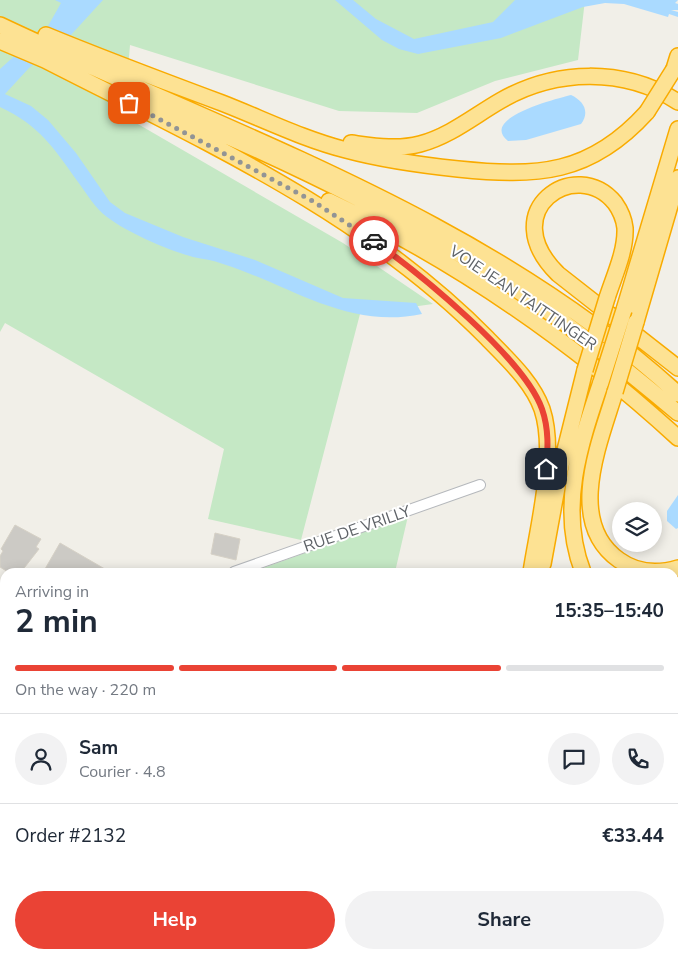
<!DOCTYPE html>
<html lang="en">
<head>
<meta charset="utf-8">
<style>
	body { margin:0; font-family:"Nunito Sans",sans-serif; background:#f2f2f3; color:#1f2937; height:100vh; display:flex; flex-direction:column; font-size:19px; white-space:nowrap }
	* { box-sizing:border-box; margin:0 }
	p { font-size:16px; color:#747a83 }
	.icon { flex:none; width:28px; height:28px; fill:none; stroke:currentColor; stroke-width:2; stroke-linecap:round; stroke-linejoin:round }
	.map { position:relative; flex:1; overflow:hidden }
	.drawer { position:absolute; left:0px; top:568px; width:679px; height:391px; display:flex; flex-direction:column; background:#fff; border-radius:15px 15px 0 0; box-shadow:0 2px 12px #0003 }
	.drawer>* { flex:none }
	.buttons { position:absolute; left:612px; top:502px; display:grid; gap:10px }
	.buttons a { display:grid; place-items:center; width:50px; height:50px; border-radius:50%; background:#fff; box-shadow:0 2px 12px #0003; font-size:25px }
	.pin { position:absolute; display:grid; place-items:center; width:42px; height:42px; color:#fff; margin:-21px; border-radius:10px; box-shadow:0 2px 8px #0006 }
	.courier { position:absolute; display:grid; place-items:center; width:50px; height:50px; margin:-25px; border:4px solid #ea4335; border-radius:50%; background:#fff; color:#222; box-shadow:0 1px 6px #0007 }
	.headline em { font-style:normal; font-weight:700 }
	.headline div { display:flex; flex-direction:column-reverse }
	.headline { display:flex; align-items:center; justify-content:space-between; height:85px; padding:0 15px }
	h1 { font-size:32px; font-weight:700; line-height:38px }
	.bar { display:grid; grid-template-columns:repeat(4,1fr); gap:8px 5px; align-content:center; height:60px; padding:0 15px }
	.bar i { height:6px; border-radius:4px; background:#e0e1e3 }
	.bar .active { background:#ea4335 }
	.bar p { grid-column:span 4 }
	.line { display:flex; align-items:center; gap:12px; padding:0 15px; border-top:1px solid #e0e1e3 }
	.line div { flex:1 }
	.round { display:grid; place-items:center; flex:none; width:52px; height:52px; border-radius:26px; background:#f2f2f3 }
	.cta { display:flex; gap:10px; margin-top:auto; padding:10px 15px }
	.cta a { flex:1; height:58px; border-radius:30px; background:#ea4335; color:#fff; font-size:20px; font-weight:700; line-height:58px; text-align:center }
	.cta a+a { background:#f2f2f3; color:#1f2937 }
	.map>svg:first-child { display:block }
	.green { fill:#c5e8c5 }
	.water { fill:#aadaff }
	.building { fill:#cccac5; stroke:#d6d1c6 }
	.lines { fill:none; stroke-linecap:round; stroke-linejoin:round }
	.minor-casing { stroke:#b5b8bc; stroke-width:12 }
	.major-casing { stroke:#f2c960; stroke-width:15 }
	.highway-casing { stroke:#f9ab00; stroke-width:18 }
	.minor { stroke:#fff; stroke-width:10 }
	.major { stroke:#fff2af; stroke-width:12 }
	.highway { stroke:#fde293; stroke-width:15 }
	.highway-bridge-casing { stroke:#f9ab00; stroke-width:18; stroke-linecap:butt }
	.highway-bridge { stroke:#fde293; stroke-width:15 }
	.done { stroke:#929495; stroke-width:5; stroke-dasharray:0 9 }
	.route { stroke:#ea4335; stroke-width:6 }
	.labels { text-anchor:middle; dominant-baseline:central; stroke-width:4; stroke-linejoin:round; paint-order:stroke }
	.street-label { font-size:16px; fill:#5f6368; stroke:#fff }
</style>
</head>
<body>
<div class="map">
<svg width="678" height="958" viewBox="0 0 678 958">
	<rect width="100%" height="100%" fill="#f1efe8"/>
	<path class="green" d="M0 0H585L578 60 495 81 417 113 339 111 130 45 124 116 343 243 433 304 360 314 301 540 208 519 224 449 5 323 0 332Z
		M408 516 395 572H252Z"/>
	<path class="water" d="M55 0H103L70 36 29 68 5 94 31 106 48 120 76 153 110 202 125 213 183 237 255 260 343 298 416 303 422 314C347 330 290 285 223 264 213 260 203 259 193 257 168 250 128 233 107 217 95 208 87 194 78 182 54 148 39 125 0 107V69L48 26 61 3Z
		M335 0H353L376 19 414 39 493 22 515 0H678L675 3 678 4V10H671L678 12V17L669 14 668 17 624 4 605 3 583 7 501 38 418 54 399 49 382 40Z
		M571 95C584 101 590 112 581 124L526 140 508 141C479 118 556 99 571 95Z
		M678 495V528L676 529 667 521V511Z"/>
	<path class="building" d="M15 525 41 539 36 547 39 549 21 572 9 570 8 572 0 567V556L3 551 1 549Z
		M215 533 240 539 236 560 211 554Z
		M60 543 110 572H52L45 569Z"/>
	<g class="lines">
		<g class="minor-casing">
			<path id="minor" d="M234 572 480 485
				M0 624 5 627
				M0 700 5 692
				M0 933 5 924
				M68 954 76 958
				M658 954 673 958
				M276 958 278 954
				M491 958 492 954"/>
		</g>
		<g class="major-casing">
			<path id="major" d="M451 958 453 954
				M466 958 467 954"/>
		</g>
		<g class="highway-casing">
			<path id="highway" d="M0 25C232 135 484 217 678 394
				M46 35C104 59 163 81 222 103 263 119 303 139 346 150 383 160 420 165 458 169 537 177 590 175 647 112
				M0 41 52 63
				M43 59C199 139 362 211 487 338 507 359 532 381 542 409 557 454 538 526 531 572
				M674 69 678 56
				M142 100C264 150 386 207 497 277 561 317 620 364 678 413
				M351 143C374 146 397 150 420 144 450 136 474 116 500 101 555 69 624 67 678 102
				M329 201C457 261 574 343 678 438
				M607 298C614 276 626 251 625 228 624 219 620 210 615 203 576 155 494 211 558 274L678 368
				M624 310 678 129
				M636 322 678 178
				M615 392C600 442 565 522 619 560 637 573 658 574 678 568
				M543 564 561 466 585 370
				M583 572C558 508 580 444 601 382
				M674 677 678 673
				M674 721H678"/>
		</g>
		<use href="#minor" class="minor"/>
		<use href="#major" class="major"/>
		<use href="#highway" class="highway"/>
		<g class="highway-bridge-casing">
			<path id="highway-bridge" d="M647 112 674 69
				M585 370 607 298
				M601 382 624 310
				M615 392 636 322"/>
		</g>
		<use href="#highway-bridge" class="highway-bridge"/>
	</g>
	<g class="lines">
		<path class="done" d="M129 103 311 200 374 241"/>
		<path class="route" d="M374 241C419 273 524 358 542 409 549 429 548 449 546 469"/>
	</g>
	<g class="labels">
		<g class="street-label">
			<text transform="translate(523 298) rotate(34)">VOIE JEAN TAITTINGER</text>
			<text transform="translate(357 529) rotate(-19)">RUE DE VRILLY</text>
		</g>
	</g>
</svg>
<div class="buttons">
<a><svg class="icon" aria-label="layers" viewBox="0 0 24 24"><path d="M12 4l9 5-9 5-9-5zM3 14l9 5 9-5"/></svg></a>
</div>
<div class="pin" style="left:129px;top:103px;background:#ea580c"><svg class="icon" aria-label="bag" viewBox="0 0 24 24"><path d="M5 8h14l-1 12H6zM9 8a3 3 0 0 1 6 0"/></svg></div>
<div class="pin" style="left:546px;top:469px;background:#1f2937"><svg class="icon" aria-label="home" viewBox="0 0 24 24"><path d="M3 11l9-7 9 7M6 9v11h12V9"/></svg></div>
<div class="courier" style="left:374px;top:241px"><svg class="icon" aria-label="car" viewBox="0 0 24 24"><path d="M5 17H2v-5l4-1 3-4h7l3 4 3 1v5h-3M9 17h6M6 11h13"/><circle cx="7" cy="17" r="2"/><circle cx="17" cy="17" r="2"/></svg></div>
<section class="drawer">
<div class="headline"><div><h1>2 min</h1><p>Arriving in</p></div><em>15:35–15:40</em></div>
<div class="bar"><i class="active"></i><i class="active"></i><i class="active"></i><i></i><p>On the way · 220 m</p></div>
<div class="line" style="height:90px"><a class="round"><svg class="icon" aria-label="person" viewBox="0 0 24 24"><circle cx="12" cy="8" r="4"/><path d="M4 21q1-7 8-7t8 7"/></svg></a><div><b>Sam</b><p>Courier · 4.8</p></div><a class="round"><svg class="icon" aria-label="chat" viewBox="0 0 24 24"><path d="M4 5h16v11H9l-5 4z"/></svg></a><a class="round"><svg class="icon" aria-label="phone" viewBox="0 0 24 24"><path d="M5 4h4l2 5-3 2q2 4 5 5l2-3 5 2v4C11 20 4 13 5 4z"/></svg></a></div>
<div class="line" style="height:65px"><div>Order #2132</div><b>€33.44</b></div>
<div class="cta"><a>Help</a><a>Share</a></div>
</section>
</div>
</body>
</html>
